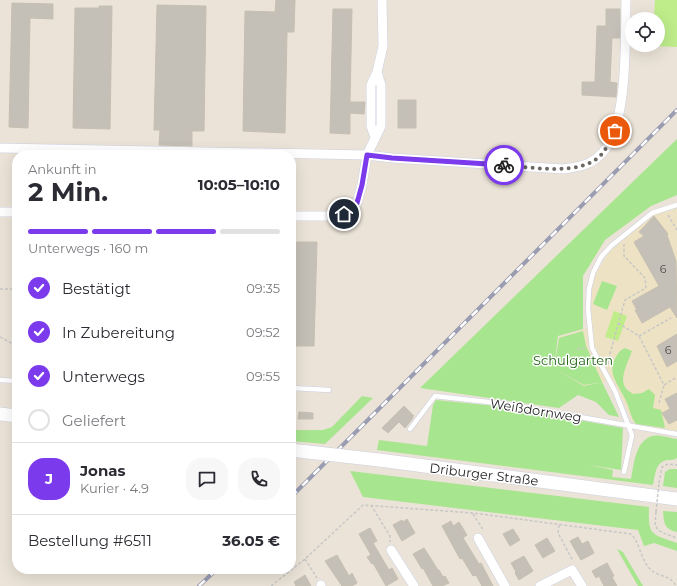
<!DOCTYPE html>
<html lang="de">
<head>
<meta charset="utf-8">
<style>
	body { margin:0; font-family:Montserrat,sans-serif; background:#f7f7f7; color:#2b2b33; height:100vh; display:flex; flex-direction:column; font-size:15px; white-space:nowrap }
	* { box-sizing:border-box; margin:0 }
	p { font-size:13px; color:#7c7c81 }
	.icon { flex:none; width:22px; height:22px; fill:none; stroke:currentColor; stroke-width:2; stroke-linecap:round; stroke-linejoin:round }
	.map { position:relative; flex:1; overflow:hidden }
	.drawer { position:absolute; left:12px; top:150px; width:284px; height:424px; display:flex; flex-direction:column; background:#fff; border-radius:16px; box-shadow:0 4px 16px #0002 }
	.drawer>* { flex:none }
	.buttons { position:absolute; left:625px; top:12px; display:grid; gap:8px }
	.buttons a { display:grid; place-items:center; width:40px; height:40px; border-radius:50%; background:#fff; box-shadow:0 4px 16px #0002; font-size:20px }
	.pin { position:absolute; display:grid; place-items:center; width:34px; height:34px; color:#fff; margin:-17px; border:2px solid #fff; border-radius:50%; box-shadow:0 1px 4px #0007 }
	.courier { position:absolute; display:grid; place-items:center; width:40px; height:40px; margin:-20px; border:3px solid #7c3aed; border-radius:50%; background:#fff; color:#222; box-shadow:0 1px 5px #0007 }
	.summary em { font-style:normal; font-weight:700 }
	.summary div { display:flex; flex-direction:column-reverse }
	.summary { display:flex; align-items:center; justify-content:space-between; height:68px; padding:0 16px }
	h1 { font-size:26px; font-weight:700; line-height:30px }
	.bar { display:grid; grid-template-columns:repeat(4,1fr); gap:6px 4px; align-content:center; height:48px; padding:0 16px }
	.bar i { height:5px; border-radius:3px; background:#e1e1e2 }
	.bar .on { background:#7c3aed }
	.bar p { grid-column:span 4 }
	.line { display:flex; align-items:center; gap:10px; padding:0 16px; border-top:1px solid #e1e1e2 }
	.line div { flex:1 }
	.round { display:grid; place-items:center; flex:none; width:42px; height:42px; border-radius:16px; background:#f7f7f7 }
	ol { padding:0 16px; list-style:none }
	li { display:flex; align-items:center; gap:12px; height:44px }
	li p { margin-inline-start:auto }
	li .icon { padding:4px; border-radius:50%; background:#7c3aed; color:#fff; stroke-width:4 }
	li:last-child { color:#7c7c81 }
	li i { width:22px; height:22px; border:2px solid #e1e1e2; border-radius:50% }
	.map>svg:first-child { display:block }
	.education { fill:#eee2c4 }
	.green { fill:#a8e58f }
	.pitch { fill:#beed8a }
	.building { fill:#c5c0b7; stroke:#c5bfb1 }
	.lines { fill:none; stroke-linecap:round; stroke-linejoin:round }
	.service-casing { stroke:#cccfe1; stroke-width:5.5 }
	.minor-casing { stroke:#cccfe1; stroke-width:10 }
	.secondary-casing { stroke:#cccfe1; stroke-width:14 }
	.path { stroke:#c7c7c7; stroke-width:1.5; stroke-dasharray:3 2; stroke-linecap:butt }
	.service { stroke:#fff; stroke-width:4.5 }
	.minor { stroke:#fff; stroke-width:9 }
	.secondary { stroke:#fff; stroke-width:13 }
	.rail-casing { stroke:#9a9cb2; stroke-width:4 }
	.rail { stroke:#fff; stroke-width:2.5; stroke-dasharray:8; stroke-linecap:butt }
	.secondary-bridge-casing { stroke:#cccfe1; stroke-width:14; stroke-linecap:butt }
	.path-bridge { stroke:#c7c7c7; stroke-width:1.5; stroke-dasharray:3 2; stroke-linecap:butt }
	.secondary-bridge { stroke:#fff; stroke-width:13 }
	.done { stroke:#6c6965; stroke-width:4; stroke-dasharray:0 7.2 }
	.route { stroke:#7c3aed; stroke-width:5 }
	.labels { text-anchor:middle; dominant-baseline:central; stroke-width:3; stroke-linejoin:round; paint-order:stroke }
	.number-label { font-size:11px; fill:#4e4d4b }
	.park-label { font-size:13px; fill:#226515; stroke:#fff }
	.street-label { font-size:13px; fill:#272727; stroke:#fff }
</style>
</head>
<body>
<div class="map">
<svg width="677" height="586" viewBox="0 0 677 586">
	<rect width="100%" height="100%" fill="#ebe3d7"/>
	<path class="education" d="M677 206V432L634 424 613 380 584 386 554 368 559 337 592 327 591 303 593 279 610 251 653 214Z"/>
	<path class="green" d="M677 139V195L651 206 605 240 583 276V329L558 336 554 368 559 338 583 331 586 346 602 382 584 385 557 370 584 386 602 382 619 417 609 415 596 402 578 395 559 408 420 388Z
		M602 281 617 286 607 310 593 304Z
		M625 348 632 351C629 360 619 378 625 387 626 390 631 392 633 394L642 393 649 389 655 395 653 408 661 410 665 428 636 424C631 418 630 410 627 403 621 388 605 373 616 357 618 353 620 350 625 348Z
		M362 396 373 398 325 444 291 441V430H323L332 427Z
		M436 400 506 407 623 428 621 470 589 465 613 470 612 477 631 479C634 465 635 441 652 436 659 434 670 438 677 439V458C672 461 669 459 664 461 655 464 655 477 653 485L377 450 379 440 427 446 433 405Z
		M670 469H677V488L663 486 665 472Z
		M350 471 649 507C648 536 651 534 677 543V551L654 543 644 546 638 530 363 497Z
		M663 511 677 512V532C664 529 664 523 663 511Z
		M617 549 623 552 643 586H638Z"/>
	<path class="pitch" d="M655 0H677V47L653 46V45H658V19H654Z
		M614 311 627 316 618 341 605 337Z"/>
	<path class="building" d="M276 0H295L294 32H287L285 133 243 131 245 11 275 12Z
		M12 3 53 4V19L30 18 28 128 9 127Z
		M157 5 206 6 204 131H192V146L159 145 160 130H154Z
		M99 6H112L110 129 73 128 75 8H99Z
		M333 9H352L350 102H365L364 114 350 113V134L330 133Z
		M606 9H620V38H612L610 82 617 83 616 97 582 95V82H595L597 26H606Z
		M398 100H416V128H398Z
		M654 216 668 234 667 235 676 261 677 318 670 307 642 323 635 310H637L632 301 659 286 634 242 644 236 639 232Z
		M295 242H317L314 346H293Z
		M677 334V361L667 367 657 346Z
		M677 393V420L669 424 662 413 670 409 665 399Z
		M404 406 414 416 412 417 413 418 405 428 399 422 388 433 382 428Z
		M299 412 313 413V419H298Z
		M407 519 415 533 402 541 393 525 402 520 403 522Z
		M451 521 453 526 459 522 467 535 463 538 479 564 481 563 493 586H482L476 575 473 576 462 558 460 559 442 526Z
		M370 528 377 541 373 543 389 570 392 568 398 579 386 586 373 563 372 564 367 557 371 555 359 534Z
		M513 529 520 540 510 546 503 534Z
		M578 537 582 544 588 541 594 553 581 560 570 541Z
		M547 538 555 551 543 558 535 545Z
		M424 548 438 570H439L443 577 445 576 449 583 442 586H433L423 568 422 569 413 554Z
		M337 555 349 576 352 573 357 583 352 586H342L325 561Z
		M524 556 533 571 519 580 515 573 516 572 511 563Z
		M607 563 614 576 612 577 617 586H604L599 576 596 578 592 571Z
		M305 575 311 586H296L294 582Z"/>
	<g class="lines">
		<g class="service-casing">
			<path id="service" d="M0 380 17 381
				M291 388 329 390
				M410 429 435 396 506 404 677 434
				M624 472 632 435 615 391 592 348 588 309 589 289 593 273 601 257 611 246 652 213 677 205"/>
		</g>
		<g class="minor-casing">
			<path id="minor" d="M375 137 371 126V85L377 72
				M0 148 367 155 392 158 563 169C576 167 589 166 599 156 629 131 625 38 626 0
				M0 212H17
				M291 216H334L344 214 357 203 362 185 367 155 381 126V85L377 72 383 46 382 0
				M478 538 505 586
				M391 550 414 586
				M321 585V586
				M540 586 572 570 582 586"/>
		</g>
		<g class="secondary-casing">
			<path id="secondary" d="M0 414 17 416
				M291 450 308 452
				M379 460 677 499"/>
		</g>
		<path class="path" d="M668 215 677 230
			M0 289H17
			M618 323 639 336 664 385 677 377
			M639 336 671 318
			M0 337 17 346
			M577 349 585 348
			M609 364V357L625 300 646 288 645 278 624 256V244
			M659 403 664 385
			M659 483 662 467 668 464 677 465
			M371 505 390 536V542
			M656 512 655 525 658 530 663 533 677 538
			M473 514 484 531
			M559 525 558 533 573 561
			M305 559 317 578
			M271 586 305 559 363 505 473 513 631 534C639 541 641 560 650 569 659 578 670 574 676 586"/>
		<use href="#service" class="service"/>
		<use href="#minor" class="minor"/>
		<use href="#secondary" class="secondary"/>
		<g class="rail-casing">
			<path id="rail" d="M291 497 677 110
				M199 586 217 569"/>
		</g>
		<use href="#rail" class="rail"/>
		<g class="secondary-bridge-casing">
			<path id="secondary-bridge" d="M308 452 379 460"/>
		</g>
		<path class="path-bridge" d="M656 512 659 483"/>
		<use href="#secondary-bridge" class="secondary-bridge"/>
	</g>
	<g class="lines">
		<path class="done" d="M504 165C531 167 580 177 601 155 607 148 611 139 615 131"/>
		<path class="route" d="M344 214 357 203 362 185 367 155 392 158 504 165"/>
	</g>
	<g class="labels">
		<g class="number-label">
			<text x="663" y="269">6</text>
			<text x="668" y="350">6</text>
		</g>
		<g class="park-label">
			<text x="573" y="360">Schulgarten</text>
		</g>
		<g class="street-label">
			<text transform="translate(536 410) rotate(9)">Weißdornweg</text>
			<text transform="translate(484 474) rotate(7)">Driburger Straße</text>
		</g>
	</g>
</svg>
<div class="buttons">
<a><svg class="icon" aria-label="locate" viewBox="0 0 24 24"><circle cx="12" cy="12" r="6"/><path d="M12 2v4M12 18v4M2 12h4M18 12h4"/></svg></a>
</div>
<div class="pin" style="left:615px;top:131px;background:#ea580c"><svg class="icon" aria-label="bag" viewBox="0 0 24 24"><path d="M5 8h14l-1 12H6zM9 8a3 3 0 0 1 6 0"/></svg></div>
<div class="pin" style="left:344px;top:214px;background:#1f2937"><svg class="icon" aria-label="home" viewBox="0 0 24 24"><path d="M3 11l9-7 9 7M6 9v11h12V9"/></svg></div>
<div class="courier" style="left:504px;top:165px"><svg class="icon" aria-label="bike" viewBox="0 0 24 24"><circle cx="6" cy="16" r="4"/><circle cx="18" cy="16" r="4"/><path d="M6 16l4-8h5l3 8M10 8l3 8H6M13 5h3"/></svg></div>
<section class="drawer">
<div class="summary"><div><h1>2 Min.</h1><p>Ankunft in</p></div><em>10:05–10:10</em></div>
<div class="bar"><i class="on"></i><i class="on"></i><i class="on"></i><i></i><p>Unterwegs · 160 m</p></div>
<ol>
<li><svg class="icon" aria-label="check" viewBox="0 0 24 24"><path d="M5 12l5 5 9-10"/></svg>Bestätigt<p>09:35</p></li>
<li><svg class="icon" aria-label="check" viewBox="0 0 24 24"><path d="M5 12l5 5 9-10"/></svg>In Zubereitung<p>09:52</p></li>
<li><svg class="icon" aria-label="check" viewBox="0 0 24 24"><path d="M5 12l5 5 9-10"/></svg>Unterwegs<p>09:55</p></li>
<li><i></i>Geliefert</li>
</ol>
<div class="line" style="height:72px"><b class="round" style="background:#7c3aed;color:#fff">J</b><div><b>Jonas</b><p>Kurier · 4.9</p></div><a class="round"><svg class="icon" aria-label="chat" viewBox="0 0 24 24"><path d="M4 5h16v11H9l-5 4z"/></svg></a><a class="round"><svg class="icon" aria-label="phone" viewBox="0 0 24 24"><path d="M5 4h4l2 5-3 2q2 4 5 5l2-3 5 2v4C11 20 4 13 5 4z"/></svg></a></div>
<div class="line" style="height:52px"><div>Bestellung #6511</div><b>36.05 €</b></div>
</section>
</div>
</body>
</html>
